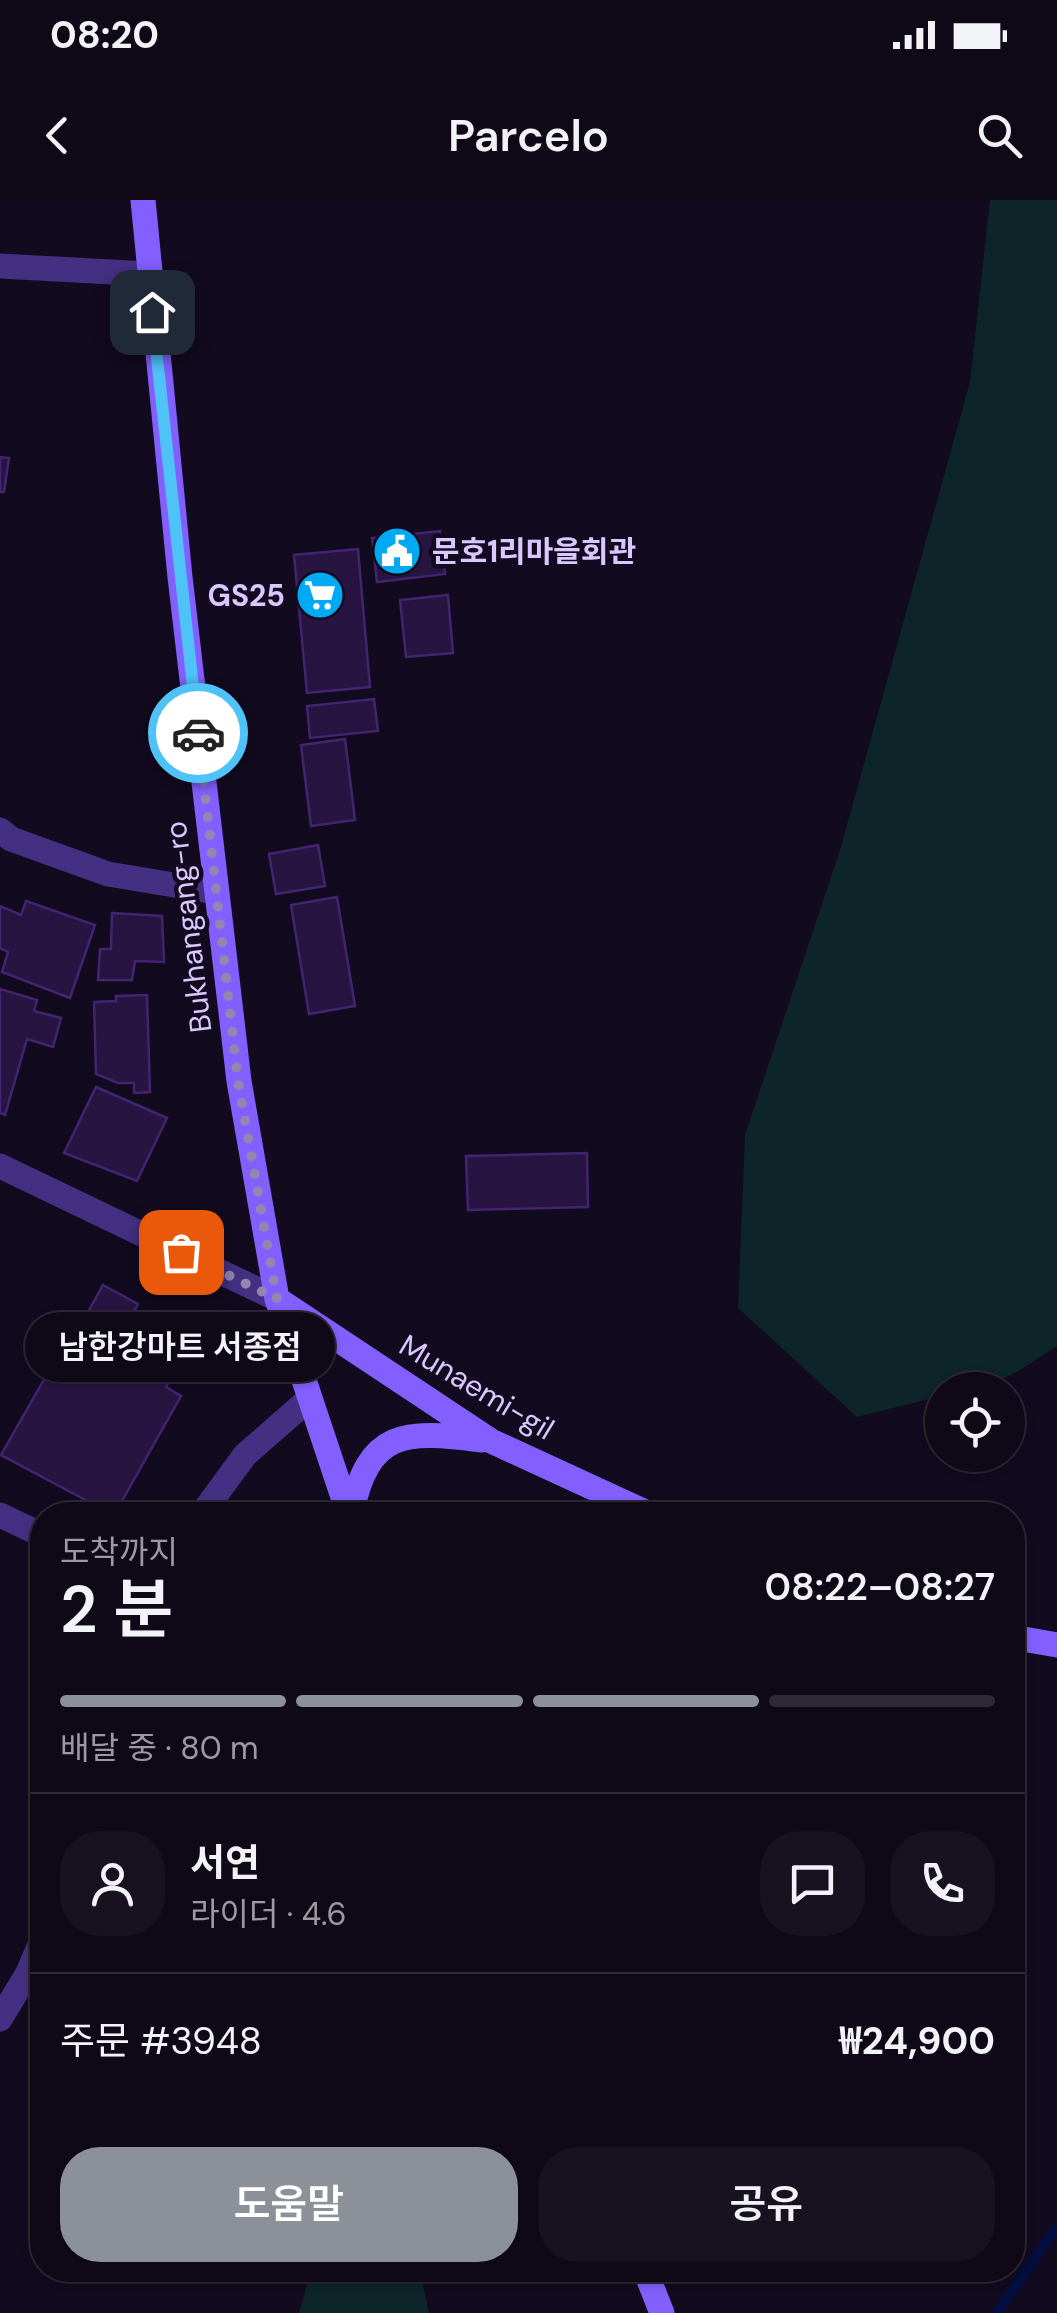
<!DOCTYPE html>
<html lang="ko">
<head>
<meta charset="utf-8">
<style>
	body { margin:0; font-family:"DM Sans","Noto Sans KR",sans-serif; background:#171120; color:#f1f3f6; height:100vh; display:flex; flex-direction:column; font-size:38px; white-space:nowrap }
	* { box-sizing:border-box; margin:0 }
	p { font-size:32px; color:#9b9aa1 }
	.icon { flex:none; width:55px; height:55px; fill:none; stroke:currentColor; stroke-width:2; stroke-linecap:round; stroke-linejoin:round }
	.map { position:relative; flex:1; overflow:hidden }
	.details { position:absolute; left:30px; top:1302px; width:995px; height:780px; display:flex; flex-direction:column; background:#0e0817; border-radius:40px; box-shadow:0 2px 8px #0004,0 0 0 2px #2e2936 }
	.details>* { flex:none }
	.buttons { position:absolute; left:925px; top:1172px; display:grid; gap:20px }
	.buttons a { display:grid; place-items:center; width:100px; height:100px; border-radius:50%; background:#0e0817; box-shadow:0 2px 8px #0004,0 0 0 2px #2e2936; font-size:50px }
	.pin { position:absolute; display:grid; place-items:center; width:85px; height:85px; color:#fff; margin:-42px; border-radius:20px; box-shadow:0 5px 15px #0006 }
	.courier { position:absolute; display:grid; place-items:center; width:100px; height:100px; margin:-50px; border:8px solid #4fc3f7; border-radius:50%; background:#fff; color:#222; box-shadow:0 2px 12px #0007 }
	.bubble { position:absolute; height:70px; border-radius:35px; background:#0e0817; box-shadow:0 2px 8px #0004,0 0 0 2px #2e2936; font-size:32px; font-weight:600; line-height:70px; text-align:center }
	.summary em { font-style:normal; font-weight:600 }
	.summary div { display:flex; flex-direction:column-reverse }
	.summary { display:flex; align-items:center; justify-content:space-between; height:170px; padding:0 30px }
	h1 { font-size:65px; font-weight:600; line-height:75px }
	.bar { display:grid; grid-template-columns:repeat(4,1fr); gap:15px 10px; align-content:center; height:120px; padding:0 30px }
	.bar i { height:12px; border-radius:8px; background:#2e2936 }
	.bar .selected { background:#8c9099 }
	.bar p { grid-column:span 4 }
	.line { display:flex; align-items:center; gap:25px; padding:0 30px; border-top:2px solid #2e2936 }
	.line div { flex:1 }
	.round { display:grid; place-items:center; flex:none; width:105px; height:105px; border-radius:40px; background:#171120 }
	.primary-button { display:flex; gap:20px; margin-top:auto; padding:20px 30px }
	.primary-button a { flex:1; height:115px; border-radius:40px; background:#8c9099; color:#fff; font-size:40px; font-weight:600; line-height:115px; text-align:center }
	.primary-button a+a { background:#171120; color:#f1f3f6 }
	.status { display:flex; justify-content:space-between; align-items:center; height:70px; padding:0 50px; background:#0e0817; direction:ltr }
	.status svg { height:28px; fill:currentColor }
	header { display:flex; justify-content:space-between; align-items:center; height:130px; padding:0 30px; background:#0e0817; font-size:45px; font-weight:600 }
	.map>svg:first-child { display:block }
	.green { fill:#0d2429 }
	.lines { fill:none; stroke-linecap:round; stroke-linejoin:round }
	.stream { stroke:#040e3e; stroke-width:11 }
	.building { fill:#271441; stroke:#422470; stroke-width:2.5 }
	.street { stroke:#443082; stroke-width:25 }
	.secondary { stroke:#835fff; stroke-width:25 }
	.done { stroke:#9386b1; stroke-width:10; stroke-dasharray:0 18 }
	.route { stroke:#4fc3f7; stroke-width:12 }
	.labels { text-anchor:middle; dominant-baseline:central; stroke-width:9; stroke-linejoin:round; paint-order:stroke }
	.poi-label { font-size:30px; font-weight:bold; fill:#d9c8ff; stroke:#120a1f; text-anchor:start }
	.street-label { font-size:30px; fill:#d9c8ff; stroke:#120a1f }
</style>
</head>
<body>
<div class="status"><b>08:20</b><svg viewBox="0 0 49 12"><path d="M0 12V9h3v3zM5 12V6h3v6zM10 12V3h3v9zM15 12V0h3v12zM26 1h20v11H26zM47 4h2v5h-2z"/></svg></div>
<header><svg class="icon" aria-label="back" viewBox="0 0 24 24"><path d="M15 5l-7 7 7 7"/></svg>Parcelo<svg class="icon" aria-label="search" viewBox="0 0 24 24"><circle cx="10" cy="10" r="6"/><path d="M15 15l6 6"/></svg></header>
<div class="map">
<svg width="1057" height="2113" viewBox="0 0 1057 2113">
	<rect width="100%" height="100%" fill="#120a1f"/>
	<path class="green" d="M990 0H1057V1146C1014 1174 996 1190 942 1190V1196L857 1217 738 1108 745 935 840 650 970 182Z
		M311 2070H420L429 2113H299Z"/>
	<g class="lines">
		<path class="stream" d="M997 2113 1057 2026"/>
	</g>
	<path class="building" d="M0 257 9 258 4 292H0Z
		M440 331 445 374 377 382 372 338Z
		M358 349 370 487 307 493 294 355Z
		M448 395 453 453 406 457 400 400Z
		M374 499 378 531 310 538 307 506Z
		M345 539 355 620 311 626 301 545Z
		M318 645 325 686 276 694 269 654Z
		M337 697 355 806 309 814 291 705Z
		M26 701 95 725 70 798 2 772 8 752 0 748V706L21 715Z
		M112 713 162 716 164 762 135 761 132 780H98L100 749H111Z
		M0 789 37 800 34 811 61 818 53 847 27 839 5 915 0 913Z
		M147 795 150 892 134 893V883H118L96 874 94 802 116 801V796Z
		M96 887 167 918 137 981 64 953Z
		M587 953 588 1007 468 1010 466 956Z
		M103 1085 138 1104 130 1119 187 1151 166 1187 181 1196 114 1315 1 1255 50 1169 33 1159 59 1114 88 1112Z"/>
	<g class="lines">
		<path class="street" d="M0 66 149 74
			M0 630 11 639 108 674 216 692
			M0 966 277 1099
			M0 1315 42 1335
			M201 1315 245 1255 309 1199
			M0 1819 28 1773 42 1740"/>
		<path class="secondary" d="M143 0 180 377 239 881 277 1099 349 1315
			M277 1099 491 1241 652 1315
			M351 1315C368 1229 405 1230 482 1240
			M1012 1437 1057 1445
			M645 2070 662 2113"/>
	</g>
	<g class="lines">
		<path class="done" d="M181 1052 277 1099 238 881 198 533"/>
		<path class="route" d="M152 112 198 533"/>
	</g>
	<defs>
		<g id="civic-disc" transform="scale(2.5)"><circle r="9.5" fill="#00aaf3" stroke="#120a1f"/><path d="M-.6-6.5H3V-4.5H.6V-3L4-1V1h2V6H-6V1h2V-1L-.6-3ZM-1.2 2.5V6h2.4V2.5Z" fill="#fff"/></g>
		<g id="supermarket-disc" transform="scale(2.5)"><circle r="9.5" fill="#00aaf3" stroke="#120a1f"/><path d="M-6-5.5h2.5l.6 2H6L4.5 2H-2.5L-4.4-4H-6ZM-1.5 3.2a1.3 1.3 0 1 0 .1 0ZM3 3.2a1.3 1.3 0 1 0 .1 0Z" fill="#fff"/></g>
	</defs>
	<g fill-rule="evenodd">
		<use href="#civic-disc" x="397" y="351"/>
		<use href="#supermarket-disc" x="320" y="395"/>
	</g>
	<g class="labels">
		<g class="poi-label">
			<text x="432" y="351">문호1리마을회관</text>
			<text x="285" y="395" text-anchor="end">GS25</text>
		</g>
		<g class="street-label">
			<text transform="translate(188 727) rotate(-97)">Bukhangang-ro</text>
			<text transform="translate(477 1187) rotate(31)">Munaemi-gil</text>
		</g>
	</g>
</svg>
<div class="buttons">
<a><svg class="icon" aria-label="locate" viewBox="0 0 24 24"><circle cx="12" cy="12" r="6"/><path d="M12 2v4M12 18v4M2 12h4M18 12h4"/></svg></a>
</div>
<div class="pin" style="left:181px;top:1052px;background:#ea580c"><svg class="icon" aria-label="bag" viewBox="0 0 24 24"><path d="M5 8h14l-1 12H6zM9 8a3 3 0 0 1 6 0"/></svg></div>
<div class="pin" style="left:152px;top:112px;background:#1f2937"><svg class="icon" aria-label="home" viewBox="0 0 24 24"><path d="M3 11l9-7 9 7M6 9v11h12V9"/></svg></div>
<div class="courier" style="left:198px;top:533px"><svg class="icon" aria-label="car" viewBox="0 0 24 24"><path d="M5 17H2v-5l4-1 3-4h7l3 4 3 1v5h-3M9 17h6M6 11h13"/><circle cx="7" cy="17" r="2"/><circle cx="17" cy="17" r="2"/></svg></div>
<div class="bubble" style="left:25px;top:1112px;width:310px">남한강마트 서종점</div>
<section class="details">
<div class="summary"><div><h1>2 분</h1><p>도착까지</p></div><em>08:22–08:27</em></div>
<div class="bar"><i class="selected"></i><i class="selected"></i><i class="selected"></i><i></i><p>배달 중 · 80 m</p></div>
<div class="line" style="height:180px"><a class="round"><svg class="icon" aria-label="person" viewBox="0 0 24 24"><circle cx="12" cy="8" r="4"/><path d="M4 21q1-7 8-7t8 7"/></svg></a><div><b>서연</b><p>라이더 · 4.6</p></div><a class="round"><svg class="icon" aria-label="chat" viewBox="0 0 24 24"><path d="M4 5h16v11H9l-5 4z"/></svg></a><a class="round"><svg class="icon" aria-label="phone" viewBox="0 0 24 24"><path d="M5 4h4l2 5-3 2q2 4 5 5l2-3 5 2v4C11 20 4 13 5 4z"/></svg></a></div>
<div class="line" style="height:130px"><div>주문 #3948</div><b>₩24,900</b></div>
<div class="primary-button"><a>도움말</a><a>공유</a></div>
</section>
</div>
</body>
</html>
